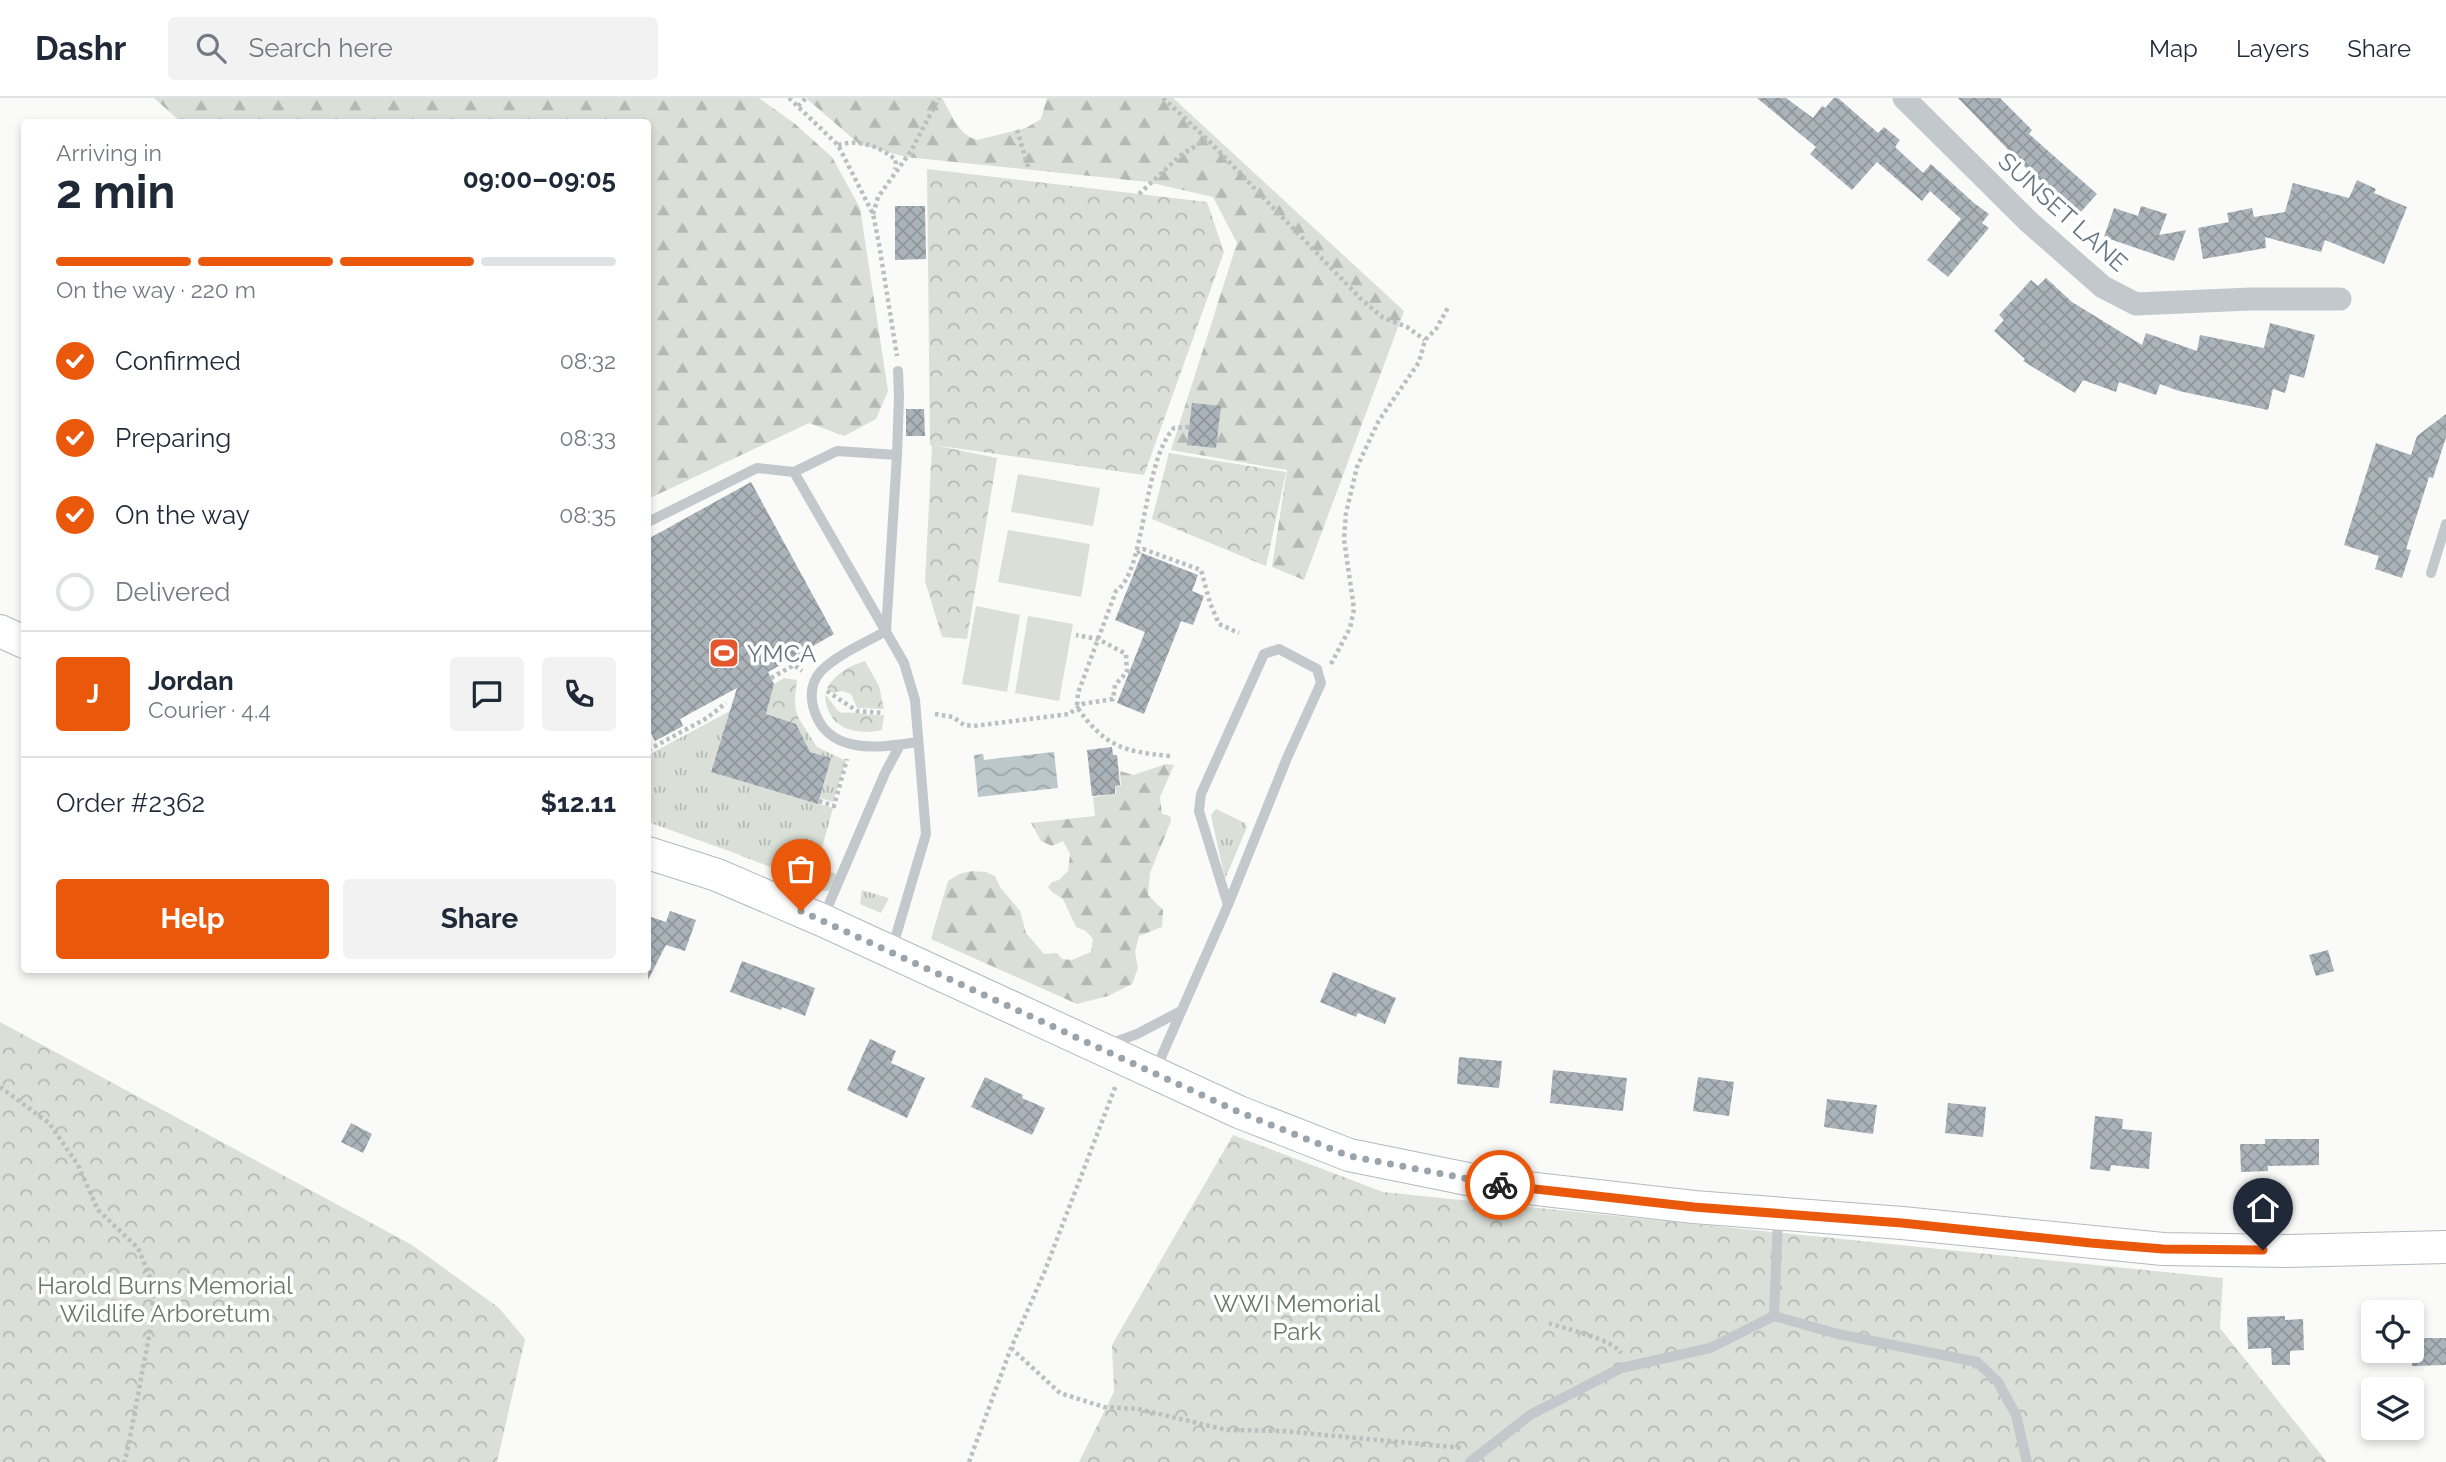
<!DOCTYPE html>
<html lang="en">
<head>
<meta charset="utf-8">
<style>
	body { margin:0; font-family:Raleway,sans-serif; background:#f2f2f3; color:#1f2937; height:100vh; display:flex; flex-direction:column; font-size:26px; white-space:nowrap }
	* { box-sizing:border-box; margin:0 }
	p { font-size:23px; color:#747a83 }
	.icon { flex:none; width:38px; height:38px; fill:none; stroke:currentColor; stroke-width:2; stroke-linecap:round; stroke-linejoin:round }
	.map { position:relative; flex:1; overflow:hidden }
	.drawer { position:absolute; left:21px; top:21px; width:630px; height:854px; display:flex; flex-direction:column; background:#fff; border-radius:7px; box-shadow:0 4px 10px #0003 }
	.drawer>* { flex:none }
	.buttons { position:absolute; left:2361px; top:1202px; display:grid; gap:14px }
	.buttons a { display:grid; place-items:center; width:63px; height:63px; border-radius:7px; background:#fff; box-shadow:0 4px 10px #0003; font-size:35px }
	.pin { position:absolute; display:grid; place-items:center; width:60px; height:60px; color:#fff; margin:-72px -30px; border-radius:50% 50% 50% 0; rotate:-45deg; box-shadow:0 0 7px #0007 }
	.pin .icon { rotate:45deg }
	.courier { position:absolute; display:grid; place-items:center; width:70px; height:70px; margin:-35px; border:5px solid #ea580c; border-radius:50%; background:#fff; color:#222; box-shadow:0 2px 9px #0007 }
	.overview em { font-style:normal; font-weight:700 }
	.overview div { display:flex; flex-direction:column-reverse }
	.overview { display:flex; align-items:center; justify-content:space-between; height:119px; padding:0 35px }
	h1 { font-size:46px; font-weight:700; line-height:52px }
	.bar { display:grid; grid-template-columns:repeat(4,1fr); gap:10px 7px; align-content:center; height:84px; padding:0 35px }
	.bar i { height:9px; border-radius:5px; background:#e0e1e3 }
	.bar .active { background:#ea580c }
	.bar p { grid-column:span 4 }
	.line { display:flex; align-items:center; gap:18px; padding:0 35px; border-top:2px solid #e0e1e3 }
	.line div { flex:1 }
	.round { display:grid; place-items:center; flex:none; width:74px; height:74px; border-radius:7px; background:#f2f2f3 }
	ol { padding:0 35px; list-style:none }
	li { display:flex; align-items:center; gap:21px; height:77px }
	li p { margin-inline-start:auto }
	li .icon { padding:7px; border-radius:50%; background:#ea580c; color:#fff; stroke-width:4 }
	li:last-child { color:#747a83 }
	li i { width:38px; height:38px; border:4px solid #e0e1e3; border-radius:50% }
	.cta { display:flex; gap:14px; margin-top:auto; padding:14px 35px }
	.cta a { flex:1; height:80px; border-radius:7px; background:#ea580c; color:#fff; font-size:28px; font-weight:700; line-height:80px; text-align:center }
	.cta a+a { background:#f2f2f3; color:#1f2937 }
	header { display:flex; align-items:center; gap:42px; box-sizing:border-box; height:98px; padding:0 35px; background:#fff; border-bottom:2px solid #e0e1e3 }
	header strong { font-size:33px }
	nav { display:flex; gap:38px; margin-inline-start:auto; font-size:24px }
	.search { width:490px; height:63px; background:#f2f2f3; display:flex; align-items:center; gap:18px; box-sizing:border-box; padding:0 24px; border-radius:7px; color:#747a83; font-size:26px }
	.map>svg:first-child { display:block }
	.grass { fill:url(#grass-tufts) }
	.forest { fill:url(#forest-firs) }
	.park { fill:url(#park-crowns) }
	.pitch { fill:#dadfd7 }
	.water { fill:url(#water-waves) }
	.building { fill:url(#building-cross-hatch) }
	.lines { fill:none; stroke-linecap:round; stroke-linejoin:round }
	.secondary-casing { stroke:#b3babf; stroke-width:34 }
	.path { stroke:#bbbfc2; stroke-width:4.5; stroke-dasharray:3.5 3.5; stroke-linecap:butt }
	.lane { stroke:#c3c8cc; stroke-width:10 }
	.street { stroke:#c3c8cc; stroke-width:23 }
	.secondary { stroke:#fff; stroke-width:32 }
	.done { stroke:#99a4ac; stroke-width:7; stroke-dasharray:0 12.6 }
	.route { stroke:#ea580c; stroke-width:9 }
	.labels { text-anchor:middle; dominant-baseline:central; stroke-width:7; stroke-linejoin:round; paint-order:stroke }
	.street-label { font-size:24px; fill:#657683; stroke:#fff }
	.poi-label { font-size:24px; fill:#657683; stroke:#fff; text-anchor:start }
	.park-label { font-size:24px; fill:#687a64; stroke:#fff }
</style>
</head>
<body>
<header>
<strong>Dashr</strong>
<div class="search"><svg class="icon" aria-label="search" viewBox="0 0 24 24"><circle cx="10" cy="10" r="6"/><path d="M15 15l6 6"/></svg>Search here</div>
<nav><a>Map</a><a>Layers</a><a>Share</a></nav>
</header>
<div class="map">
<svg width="2446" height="1364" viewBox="0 0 2446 1364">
	<defs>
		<pattern id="grass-tufts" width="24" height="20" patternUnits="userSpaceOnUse" patternTransform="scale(1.75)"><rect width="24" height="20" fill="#dadfd7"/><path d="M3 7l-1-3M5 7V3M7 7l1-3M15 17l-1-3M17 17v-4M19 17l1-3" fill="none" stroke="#b4b9b4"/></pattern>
		<pattern id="forest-firs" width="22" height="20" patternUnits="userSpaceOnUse" patternTransform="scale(1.75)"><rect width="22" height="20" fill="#dadfd7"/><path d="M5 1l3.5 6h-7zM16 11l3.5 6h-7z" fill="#b4b9b4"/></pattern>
		<pattern id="park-crowns" width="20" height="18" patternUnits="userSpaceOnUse" patternTransform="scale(1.75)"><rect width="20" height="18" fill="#dadfd7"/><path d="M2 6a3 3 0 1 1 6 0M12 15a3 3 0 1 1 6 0" fill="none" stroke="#b4b9b4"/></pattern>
		<pattern id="water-waves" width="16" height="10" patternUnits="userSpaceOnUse" patternTransform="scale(1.75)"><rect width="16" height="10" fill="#bbc7cb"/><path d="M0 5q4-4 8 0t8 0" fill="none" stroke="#9ca6aa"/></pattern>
		<pattern id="building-cross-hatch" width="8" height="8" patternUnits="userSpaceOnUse" patternTransform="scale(1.75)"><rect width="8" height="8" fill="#aab3b9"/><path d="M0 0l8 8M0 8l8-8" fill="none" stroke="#8e969c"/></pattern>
	</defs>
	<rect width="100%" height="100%" fill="#fafaf8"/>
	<path class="grass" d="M730 613 711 674 833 710 817 768 836 776 832 789 828 793H818L819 788 729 753 648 724V657Z
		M799 621 817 649 846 663 833 704 820 700 831 660 810 654 796 626Z
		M1216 711 1245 725 1247 729 1225 781 1211 717Z
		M862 792 889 800 881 815 860 806Z"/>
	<path class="forest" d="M154 0H759L794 25 832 59 860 110 888 293 876 321 844 338 809 325 648 401V24H181Z
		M806 0H942C951 15 958 37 977 42L1026 30 1041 21 1047 0H1173L1404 213 1304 482 1272 469 1287 372 1171 352 1237 145 1213 99 1148 84 906 59 859 46Z
		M1166 666 1174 667 1160 699 1162 716 1170 718 1171 723 1150 775 1148 797 1163 812 1162 829 1139 838 1135 854 1138 870 1132 886 1108 898 1077 906 931 841 948 783 959 776 972 773 986 774 995 778 1000 789 1020 813 1026 835 1044 856 1057 855 1062 861 1072 862 1091 854 1093 841 1086 833 1076 829 1063 801 1052 794 1048 789 1052 784 1059 782 1068 773 1070 756 1063 743 1052 748 1041 743 1031 725 1095 718 1093 699 1116 696 1115 688 1121 687 1120 673 1133 677Z"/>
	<path class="park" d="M927 71 1207 104 1224 154 1144 377 933 347 997 360 967 541 942 539 925 483 932 348 930 347Z
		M1169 355 1286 374 1266 468 1152 421Z
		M865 563 879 588 884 611 857 610 851 596 842 593 833 595 827 590C836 575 849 568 865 563Z
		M784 580 797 582C795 596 793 608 799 621L796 626 766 616 774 586Z
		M825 597C833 603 833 610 841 615 851 613 870 618 884 617L882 632C854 638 827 630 825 597Z
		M0 924 412 1147 499 1210 525 1241 497 1364H0Z
		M1233 1037 1383 1094 2223 1180 2220 1230 2327 1364H1079L1114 1294 1112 1247Z"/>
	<path class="pitch" d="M1018 376 1100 390 1093 428 1011 414Z
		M1008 432 1090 446 1081 499 998 484Z
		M976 508 1020 517 1007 594 962 586Z
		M1028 518 1073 526 1059 603 1015 595Z"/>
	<path class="water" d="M1054 654 1058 690 978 699 974 657 983 656 984 662Z"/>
	<path class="building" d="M1757 0H1786L1813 20 1822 8 1825 10 1834 0H1838L1878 35 1884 29 1900 42 1895 49 1923 75 1931 66 1974 105 1989 116 1982 125 1989 130 1948 179 1927 162 1961 121 1930 93 1922 103 1877 64 1852 92 1810 56 1816 49Z
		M1958 0H2000L2032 32 2029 36 2097 96 2079 116 2029 73Z
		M2357 82 2376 91 2374 95 2407 109 2384 166 2325 142 2321 154 2265 139 2266 150 2203 161 2198 130 2229 124 2227 115 2252 110 2254 119 2285 114 2293 85 2349 100Z
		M895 108H925L926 161 895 162Z
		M2141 108 2167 116 2159 137 2186 132 2174 163 2104 139 2114 110 2138 118Z
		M2046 180 2072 204 2142 247 2146 235 2197 253 2200 237 2264 250 2270 225 2315 237 2304 280 2290 276 2285 295 2273 291 2268 312 2179 293 2160 286 2156 297 2119 284 2116 294 2083 282 2075 295 2023 263 2025 261 1994 233 2004 222 1999 217 2031 182 2038 188Z
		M1192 305 1221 308 1216 350 1187 347Z
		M906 311H924L925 338H906Z
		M2446 316V339L2433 380 2429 379 2406 451 2411 452 2402 480 2375 471 2379 458 2344 447 2376 345 2411 357 2417 338Z
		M751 384 834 536 768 574 774 586 766 616 796 626 810 654 831 660 818 706 711 674 737 590 680 621 683 628 655 643 648 629V441Z
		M1142 455 1198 477 1192 493 1204 498 1193 527 1181 523 1144 616 1117 605 1145 534 1115 522Z
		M1112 649 1113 657H1117L1120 687 1115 688V696L1092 698 1087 652Z
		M670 813 696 822 685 853 666 847 648 882V818L666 824Z
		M2328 852 2334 873 2316 878 2309 857Z
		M742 863 815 890 805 918 782 909 781 912 730 894Z
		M1333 874 1396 900 1385 926 1358 915 1356 919 1320 904Z
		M870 941 896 953 891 965 925 980 907 1020 847 992Z
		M1459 959 1502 963 1499 990 1457 986Z
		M1553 972 1627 980 1623 1013 1550 1005Z
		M985 979 1023 997 1022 1000 1045 1010 1032 1037 971 1009Z
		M1698 979 1734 984 1729 1018 1693 1013Z
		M1827 1001 1877 1007 1873 1036 1824 1029Z
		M1948 1005 1986 1009 1983 1039 1945 1035Z
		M2095 1018 2123 1021 2122 1031 2152 1034 2149 1071 2111 1067 2110 1073 2090 1071Z
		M351 1025 372 1036 363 1055 341 1044Z
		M2265 1041H2319V1067L2268 1068V1073L2241 1074 2240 1046H2265Z
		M2285 1218V1222L2303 1221 2304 1252 2290 1253V1267H2272L2271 1250 2248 1251 2247 1219Z
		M2412 1240H2446V1267L2412 1268Z"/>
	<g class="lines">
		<g class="secondary-casing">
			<path id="secondary" d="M0 533 24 544
				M648 755 717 777 822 822 1239 1014 1349 1057 1492 1086 1694 1109 1902 1125 2163 1151 2287 1153 2446 1149"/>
		</g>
		<path class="path" d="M789 0 838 47 873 116 879 146 897 258
			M1163 0 1207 41 1360 200 1382 219 1407 229 1425 242
			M798 8 806 0
			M1017 32 1029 72
			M838 47C860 41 879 48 896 62L895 71
			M1139 96 1181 57 1207 41
			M873 116 878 99 911 53 939 0
			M1137 455 1143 451 1201 472 1210 505 1219 526 1239 535
			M1331 566 1350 530 1354 511 1344 441 1346 415 1357 369 1378 324 1419 264 1425 242 1436 231 1449 208
			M771 580 794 567 802 573
			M827 593 857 613 884 615
			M935 616 953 619 964 627 974 628 1069 616 1082 606 1113 601 1115 587 1127 574 1126 556 1098 541 1076 537
			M648 652 707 620 726 605
			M1170 658C1124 654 1104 648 1077 609L1078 595 1116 493C1146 474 1142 364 1174 330L1189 329
			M819 703 834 708 847 661
			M0 989 49 1025 78 1067 98 1112 138 1150 152 1184 153 1217 127 1355 124 1364
			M1549 1225C1566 1231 1612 1241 1621 1255
			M1011 1250 1060 1295 1104 1309 1138 1311 1227 1332 1283 1333 1463 1350
			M969 1364 1011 1250 1044 1175 1116 987"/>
		<path class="lane" d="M897 357 899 298 898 273
			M794 374 837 353 897 357 886 533C865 545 838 556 821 573 812 583 810 595 813 608 825 658 879 650 917 644
			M648 424 757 370 794 374 904 565 915 602 926 736 892 851
			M2431 475 2446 426
			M823 820 885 675 900 647
			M1107 947 1137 936 1181 913
			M1155 973 1228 807 1287 660 1321 585 1317 571 1279 551 1264 556 1201 696 1199 713 1228 807
			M1774 1218 1778 1119
			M1470 1364 1530 1317 1621 1270 1710 1250 1774 1218 1838 1236 1977 1264 1998 1284 2016 1317 2027 1364"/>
		<path class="street" d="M1904 0 2029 124 2103 189 2136 206 2250 201H2340"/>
		<use href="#secondary" class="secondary"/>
	</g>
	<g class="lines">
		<path class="done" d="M801 813 1239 1014 1349 1058 1500 1087"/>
		<path class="route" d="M1500 1087 1694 1109 1902 1125 2091 1145 2163 1151 2263 1152"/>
	</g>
	<defs>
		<g id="stadium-square" transform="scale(1.575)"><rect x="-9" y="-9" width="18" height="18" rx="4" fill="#e4572e" stroke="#fff"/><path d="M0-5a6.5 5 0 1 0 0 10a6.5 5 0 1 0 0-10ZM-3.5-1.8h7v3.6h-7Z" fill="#fff"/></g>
	</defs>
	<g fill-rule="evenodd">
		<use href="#stadium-square" x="724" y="555"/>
	</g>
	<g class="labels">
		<g class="street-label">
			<text transform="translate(2063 114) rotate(42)">SUNSET LANE</text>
		</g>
		<g class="poi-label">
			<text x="747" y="555">YMCA</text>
		</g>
		<g class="park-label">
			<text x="165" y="1187">Harold Burns Memorial<tspan x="165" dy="28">Wildlife Arboretum</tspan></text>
			<text x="1297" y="1205">WWI Memorial<tspan x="1297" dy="28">Park</tspan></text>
		</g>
	</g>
</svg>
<div class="buttons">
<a><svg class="icon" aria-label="locate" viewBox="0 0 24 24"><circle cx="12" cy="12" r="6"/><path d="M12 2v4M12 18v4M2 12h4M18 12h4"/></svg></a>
<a><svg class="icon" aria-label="layers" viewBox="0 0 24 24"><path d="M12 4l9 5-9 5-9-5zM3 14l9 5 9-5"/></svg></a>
</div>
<div class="pin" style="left:801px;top:813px;background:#ea580c"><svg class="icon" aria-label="bag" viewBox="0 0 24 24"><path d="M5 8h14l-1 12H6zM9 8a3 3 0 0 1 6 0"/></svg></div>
<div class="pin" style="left:2263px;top:1152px;background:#1f2937"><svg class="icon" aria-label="home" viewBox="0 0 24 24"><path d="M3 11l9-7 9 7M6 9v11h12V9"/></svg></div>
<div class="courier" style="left:1500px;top:1087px"><svg class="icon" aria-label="bike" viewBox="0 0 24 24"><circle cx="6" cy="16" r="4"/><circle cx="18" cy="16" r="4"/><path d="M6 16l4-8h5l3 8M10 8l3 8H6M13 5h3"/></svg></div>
<section class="drawer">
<div class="overview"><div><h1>2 min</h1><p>Arriving in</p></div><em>09:00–09:05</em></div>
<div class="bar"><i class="active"></i><i class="active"></i><i class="active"></i><i></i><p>On the way · 220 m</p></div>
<ol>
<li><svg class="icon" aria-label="check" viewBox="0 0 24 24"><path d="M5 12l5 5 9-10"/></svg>Confirmed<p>08:32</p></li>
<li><svg class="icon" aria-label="check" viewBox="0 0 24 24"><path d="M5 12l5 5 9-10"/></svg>Preparing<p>08:33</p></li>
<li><svg class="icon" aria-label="check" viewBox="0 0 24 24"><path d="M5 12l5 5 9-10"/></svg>On the way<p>08:35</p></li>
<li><i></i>Delivered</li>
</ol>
<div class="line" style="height:126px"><b class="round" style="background:#ea580c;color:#fff">J</b><div><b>Jordan</b><p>Courier · 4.4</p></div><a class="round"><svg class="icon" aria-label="chat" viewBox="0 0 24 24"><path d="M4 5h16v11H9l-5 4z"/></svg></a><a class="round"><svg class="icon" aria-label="phone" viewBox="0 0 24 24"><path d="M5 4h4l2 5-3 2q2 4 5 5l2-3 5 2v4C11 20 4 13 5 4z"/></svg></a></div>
<div class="line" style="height:91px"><div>Order #2362</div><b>$12.11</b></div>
<div class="cta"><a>Help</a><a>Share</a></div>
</section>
</div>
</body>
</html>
